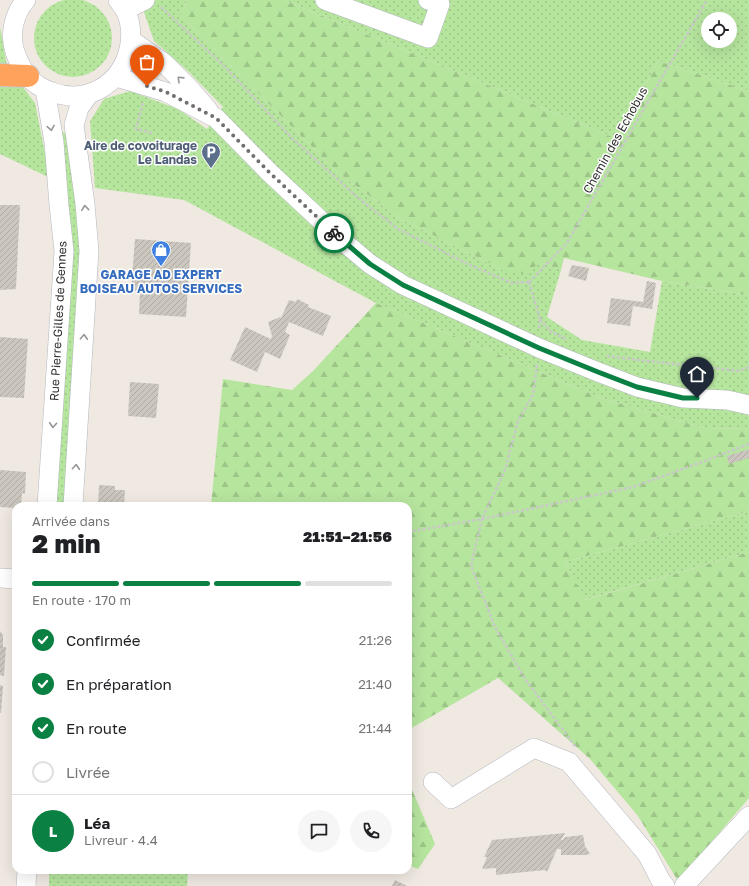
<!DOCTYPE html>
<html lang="fr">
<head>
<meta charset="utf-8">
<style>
	body { margin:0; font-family:"Golos Text",sans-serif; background:#f6f6f6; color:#202124; height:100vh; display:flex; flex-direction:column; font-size:15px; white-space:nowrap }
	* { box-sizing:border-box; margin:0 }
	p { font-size:13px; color:#757577 }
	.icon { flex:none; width:22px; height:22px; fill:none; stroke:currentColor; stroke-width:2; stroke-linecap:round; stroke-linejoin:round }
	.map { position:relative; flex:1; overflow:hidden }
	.side { position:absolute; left:12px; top:502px; width:400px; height:372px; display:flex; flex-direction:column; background:#fff; border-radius:12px; box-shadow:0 4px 16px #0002 }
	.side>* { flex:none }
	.controls { position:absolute; left:701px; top:12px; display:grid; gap:8px }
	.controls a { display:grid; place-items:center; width:36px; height:36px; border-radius:50%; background:#fff; box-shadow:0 4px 16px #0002; font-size:20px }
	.pin { position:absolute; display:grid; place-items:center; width:34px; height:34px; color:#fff; margin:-41px -17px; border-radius:50% 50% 50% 0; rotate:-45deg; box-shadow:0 0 4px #0007 }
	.pin .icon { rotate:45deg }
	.courier { position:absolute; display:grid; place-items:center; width:40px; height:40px; margin:-20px; border:3px solid #0b8043; border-radius:50%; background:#fff; color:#222; box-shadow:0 1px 5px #0007 }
	.overview em { font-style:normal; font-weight:800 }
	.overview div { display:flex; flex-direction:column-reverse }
	.overview { display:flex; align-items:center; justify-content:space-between; height:68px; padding:0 20px }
	h1 { font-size:26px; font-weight:800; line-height:30px }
	.bar { display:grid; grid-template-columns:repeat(4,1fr); gap:6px 4px; align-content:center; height:48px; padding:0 20px }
	.bar i { height:5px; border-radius:3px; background:#e0e0e0 }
	.bar .current { background:#0b8043 }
	.bar p { grid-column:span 4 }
	.line { display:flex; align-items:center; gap:10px; padding:0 20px; border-top:1px solid #e0e0e0 }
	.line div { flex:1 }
	.round { display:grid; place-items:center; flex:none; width:42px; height:42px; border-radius:21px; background:#f6f6f6 }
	ol { padding:0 20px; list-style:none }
	li { display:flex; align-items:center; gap:12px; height:44px }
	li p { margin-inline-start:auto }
	li .icon { padding:4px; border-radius:50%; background:#0b8043; color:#fff; stroke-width:4 }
	li:last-child { color:#757577 }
	li i { width:22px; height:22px; border:2px solid #e0e0e0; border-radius:50% }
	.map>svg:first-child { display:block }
	.grass { fill:url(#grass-dots); fill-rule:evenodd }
	.forest { fill:url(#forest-firs) }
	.building { fill:url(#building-hatch) }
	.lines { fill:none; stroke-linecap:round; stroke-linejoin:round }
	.minor-casing { stroke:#b4b7c1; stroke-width:20 }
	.highway-casing { stroke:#c9c9c9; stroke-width:24 }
	.path { stroke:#c9c9c9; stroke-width:2.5; stroke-dasharray:3 2; stroke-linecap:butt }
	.minor { stroke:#fff; stroke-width:19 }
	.highway { stroke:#ffa35c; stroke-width:22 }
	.oneway { stroke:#969696 }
	.done { stroke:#726f6d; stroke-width:4; stroke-dasharray:0 7.2 }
	.route { stroke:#0b8043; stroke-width:5 }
	.labels { text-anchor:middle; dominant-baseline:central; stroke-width:3; stroke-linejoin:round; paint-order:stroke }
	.street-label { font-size:12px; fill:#2e2e2e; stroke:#fff }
	.service-label { font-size:12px; font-weight:bold; fill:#4e5e75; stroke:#fff; text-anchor:end }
	.shop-label { font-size:12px; font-weight:bold; fill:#366cbe; stroke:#fff }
</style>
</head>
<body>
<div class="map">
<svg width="749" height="886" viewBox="0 0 749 886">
	<defs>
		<pattern id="grass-dots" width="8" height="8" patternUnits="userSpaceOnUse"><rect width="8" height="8" fill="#b6e59e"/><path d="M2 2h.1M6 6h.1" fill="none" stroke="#9dc588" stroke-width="1.8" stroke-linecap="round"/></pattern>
		<pattern id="forest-firs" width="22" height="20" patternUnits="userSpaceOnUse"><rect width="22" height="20" fill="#b6e59e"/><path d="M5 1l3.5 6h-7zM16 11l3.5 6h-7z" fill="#9dc588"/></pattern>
		<pattern id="building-hatch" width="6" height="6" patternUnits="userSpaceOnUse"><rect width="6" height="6" fill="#cbc7bf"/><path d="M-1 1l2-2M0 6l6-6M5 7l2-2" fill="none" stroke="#afaba4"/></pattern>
	</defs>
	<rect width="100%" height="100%" fill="#efe9e1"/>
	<path class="grass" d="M34 38a39 39 0 1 1 78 0a39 39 0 1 1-78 0Z
		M138 0H187L181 16 337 172 401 219 503 270 540 262 561 270 547 317 582 340 650 352 662 281 749 295V429L705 428 601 398 376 303 184 200 95 188 90 121 104 99 130 91 178 109 207 129 223 107 189 72 154 41 144 12Z
		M284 0H749V91L658 61 617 139ZM708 19H730V41H708Z
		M0 27 7 66 35 103 50 178 0 154Z
		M59 132 69 133 85 246 69 506H55Z
		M749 511V552L584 600 565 562Z
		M49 870H188L187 886H49Z"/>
	<path class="forest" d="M187 0H284L617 139 658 61 749 91V295L662 281 564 258 561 270 540 262 526 274 503 270 401 219 337 172 181 16Z
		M376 303 601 398 705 428 749 429V511L565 562 585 600 749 552V798L685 873 698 886H674L678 881 638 816 590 759 498 678 408 730V506H211L223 379 292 390 313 371Z
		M408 780 435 844 418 869 408 865Z"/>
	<path class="building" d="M0 205H20L16 289 0 290Z
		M135 239 191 243 186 317 139 314 140 291 131 290Z
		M572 265 589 268 586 281 568 276Z
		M647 281 656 283 652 309 633 306 630 326 607 323 611 298 643 302Z
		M297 299 309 305 308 307 331 316 323 336 289 322 285 332 290 335 280 359 265 352 257 372 230 360 245 327 271 339 272 336 268 322 280 317 281 318 289 300 296 302Z
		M0 337 28 339 24 398 0 397Z
		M130 382 159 384 156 418 128 416Z
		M749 449V458L729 464 727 456Z
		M0 470 26 472 25 494 22 493 21 506H16V508L0 507Z
		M99 485 115 486V490H125L124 506H98Z
		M0 631 3 635V647H6L4 676 0 675Z
		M0 685 3 686 1 713H0Z
		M565 833 561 840H563L564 838 566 837 583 835 585 846 590 854 585 855H561V849H557L547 872 545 870 496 875V868L482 869 487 857H484L492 840Z
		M395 880 407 886H392Z"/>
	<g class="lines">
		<g class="minor-casing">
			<path id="minor" d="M26 0C14 13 9 35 15 52 18 60 21 68 27 76 34 84 43 89 52 92 87 105 121 84 129 49 132 36 131 22 125 10 123 7 120 3 118 0
				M325 0 428 38 440 4 428 0
				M125 10 145 0
				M131 40 164 63 189 88 208 110
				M116 77 166 92 216 118 270 173 345 243 370 264 403 285 539 348 598 372 637 387 683 398 727 400 749 405
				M45 89 54 142 59 205 64 251 47 506
				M73 506 89 251 85 204 74 125 79 108 90 93
				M0 578 16 579
				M433 782 451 799 534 748 569 762 647 854 661 881 665 886
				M26 886 27 870
				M684 886 749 816"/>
		</g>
		<g class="highway-casing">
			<path id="highway" d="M0 75 28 76"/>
		</g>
		<path class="path" d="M161 7 225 67 293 139 357 197 398 229 472 266 512 283 529 282
			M143 103 136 129 152 133
			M529 282 540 319 539 330
			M529 282 567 243 661 79 707 0
			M540 319 550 331 566 339
			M607 356 647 361 739 371 749 367
			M537 365 533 395 518 421 505 470 482 519 471 566 495 627 525 679 575 746
			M408 532 482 519 633 487 702 462 749 444"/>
		<use href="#minor" class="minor"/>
		<use href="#highway" class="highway"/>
	</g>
	<defs><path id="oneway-chevron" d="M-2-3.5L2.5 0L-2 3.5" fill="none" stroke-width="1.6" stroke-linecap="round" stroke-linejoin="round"/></defs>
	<g class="oneway">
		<use href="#oneway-chevron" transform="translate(180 79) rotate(-136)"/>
		<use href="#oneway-chevron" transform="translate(51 128) rotate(80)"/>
		<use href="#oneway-chevron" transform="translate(85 208) rotate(-96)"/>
		<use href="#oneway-chevron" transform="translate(84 337) rotate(-87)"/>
		<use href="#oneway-chevron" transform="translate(53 425) rotate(94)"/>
		<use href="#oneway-chevron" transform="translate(76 467) rotate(-86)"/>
	</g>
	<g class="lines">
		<path class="done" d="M147 86 166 92 216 118 270 173 334 233"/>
		<path class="route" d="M334 233 370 264 403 285 539 348 598 372 637 387 683 398H697"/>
	</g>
	<defs>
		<g id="parking-pin" transform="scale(1)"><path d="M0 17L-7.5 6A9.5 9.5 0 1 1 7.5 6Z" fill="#5c6f8a" stroke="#fff"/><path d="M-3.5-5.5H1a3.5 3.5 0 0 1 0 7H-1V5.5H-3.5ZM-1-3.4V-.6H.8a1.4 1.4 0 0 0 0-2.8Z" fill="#fff"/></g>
		<g id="shop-pin" transform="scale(1)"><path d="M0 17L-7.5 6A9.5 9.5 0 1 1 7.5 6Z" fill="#3f7fe0" stroke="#fff"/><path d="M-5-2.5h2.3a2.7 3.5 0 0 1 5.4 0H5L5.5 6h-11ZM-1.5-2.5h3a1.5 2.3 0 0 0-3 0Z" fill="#fff"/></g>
	</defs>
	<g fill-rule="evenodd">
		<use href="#parking-pin" x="211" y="152"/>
		<use href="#shop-pin" x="161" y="250"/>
	</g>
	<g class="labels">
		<g class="street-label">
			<text transform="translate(615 140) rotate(-61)">Chemin des Echobus</text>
			<text transform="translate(58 321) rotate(-87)">Rue Pierre-Gilles de Gennes</text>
		</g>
		<g class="service-label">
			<text x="197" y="145">Aire de covoiturage<tspan x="197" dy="14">Le Landas</tspan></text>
		</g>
		<g class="shop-label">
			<text x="161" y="274">GARAGE AD EXPERT<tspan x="161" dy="14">BOISEAU AUTOS SERVICES</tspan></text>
		</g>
	</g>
</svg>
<div class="controls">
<a><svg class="icon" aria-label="locate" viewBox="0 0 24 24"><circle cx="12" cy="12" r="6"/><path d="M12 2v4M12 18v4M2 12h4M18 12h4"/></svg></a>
</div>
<div class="pin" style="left:147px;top:86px;background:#ea580c"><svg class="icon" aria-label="bag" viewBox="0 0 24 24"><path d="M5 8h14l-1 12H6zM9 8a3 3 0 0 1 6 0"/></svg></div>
<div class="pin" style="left:697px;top:398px;background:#1f2937"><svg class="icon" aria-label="home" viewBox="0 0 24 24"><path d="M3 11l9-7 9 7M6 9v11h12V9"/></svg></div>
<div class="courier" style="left:334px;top:233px"><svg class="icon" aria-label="bike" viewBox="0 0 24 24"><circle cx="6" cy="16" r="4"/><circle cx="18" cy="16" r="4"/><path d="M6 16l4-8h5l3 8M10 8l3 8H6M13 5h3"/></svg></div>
<section class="side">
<div class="overview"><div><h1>2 min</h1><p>Arrivée dans</p></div><em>21:51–21:56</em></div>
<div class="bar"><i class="current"></i><i class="current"></i><i class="current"></i><i></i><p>En route · 170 m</p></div>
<ol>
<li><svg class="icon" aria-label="check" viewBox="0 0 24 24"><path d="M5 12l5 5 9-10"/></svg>Confirmée<p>21:26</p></li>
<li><svg class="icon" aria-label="check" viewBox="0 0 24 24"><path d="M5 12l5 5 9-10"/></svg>En préparation<p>21:40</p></li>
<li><svg class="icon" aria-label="check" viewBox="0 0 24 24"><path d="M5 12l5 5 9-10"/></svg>En route<p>21:44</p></li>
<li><i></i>Livrée</li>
</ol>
<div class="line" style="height:72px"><b class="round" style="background:#0b8043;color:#fff">L</b><div><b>Léa</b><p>Livreur · 4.4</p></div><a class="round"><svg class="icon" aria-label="chat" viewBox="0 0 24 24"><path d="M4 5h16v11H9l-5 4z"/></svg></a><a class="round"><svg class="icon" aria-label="phone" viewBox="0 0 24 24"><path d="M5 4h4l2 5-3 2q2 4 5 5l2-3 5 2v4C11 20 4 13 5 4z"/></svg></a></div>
</section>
</div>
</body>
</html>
